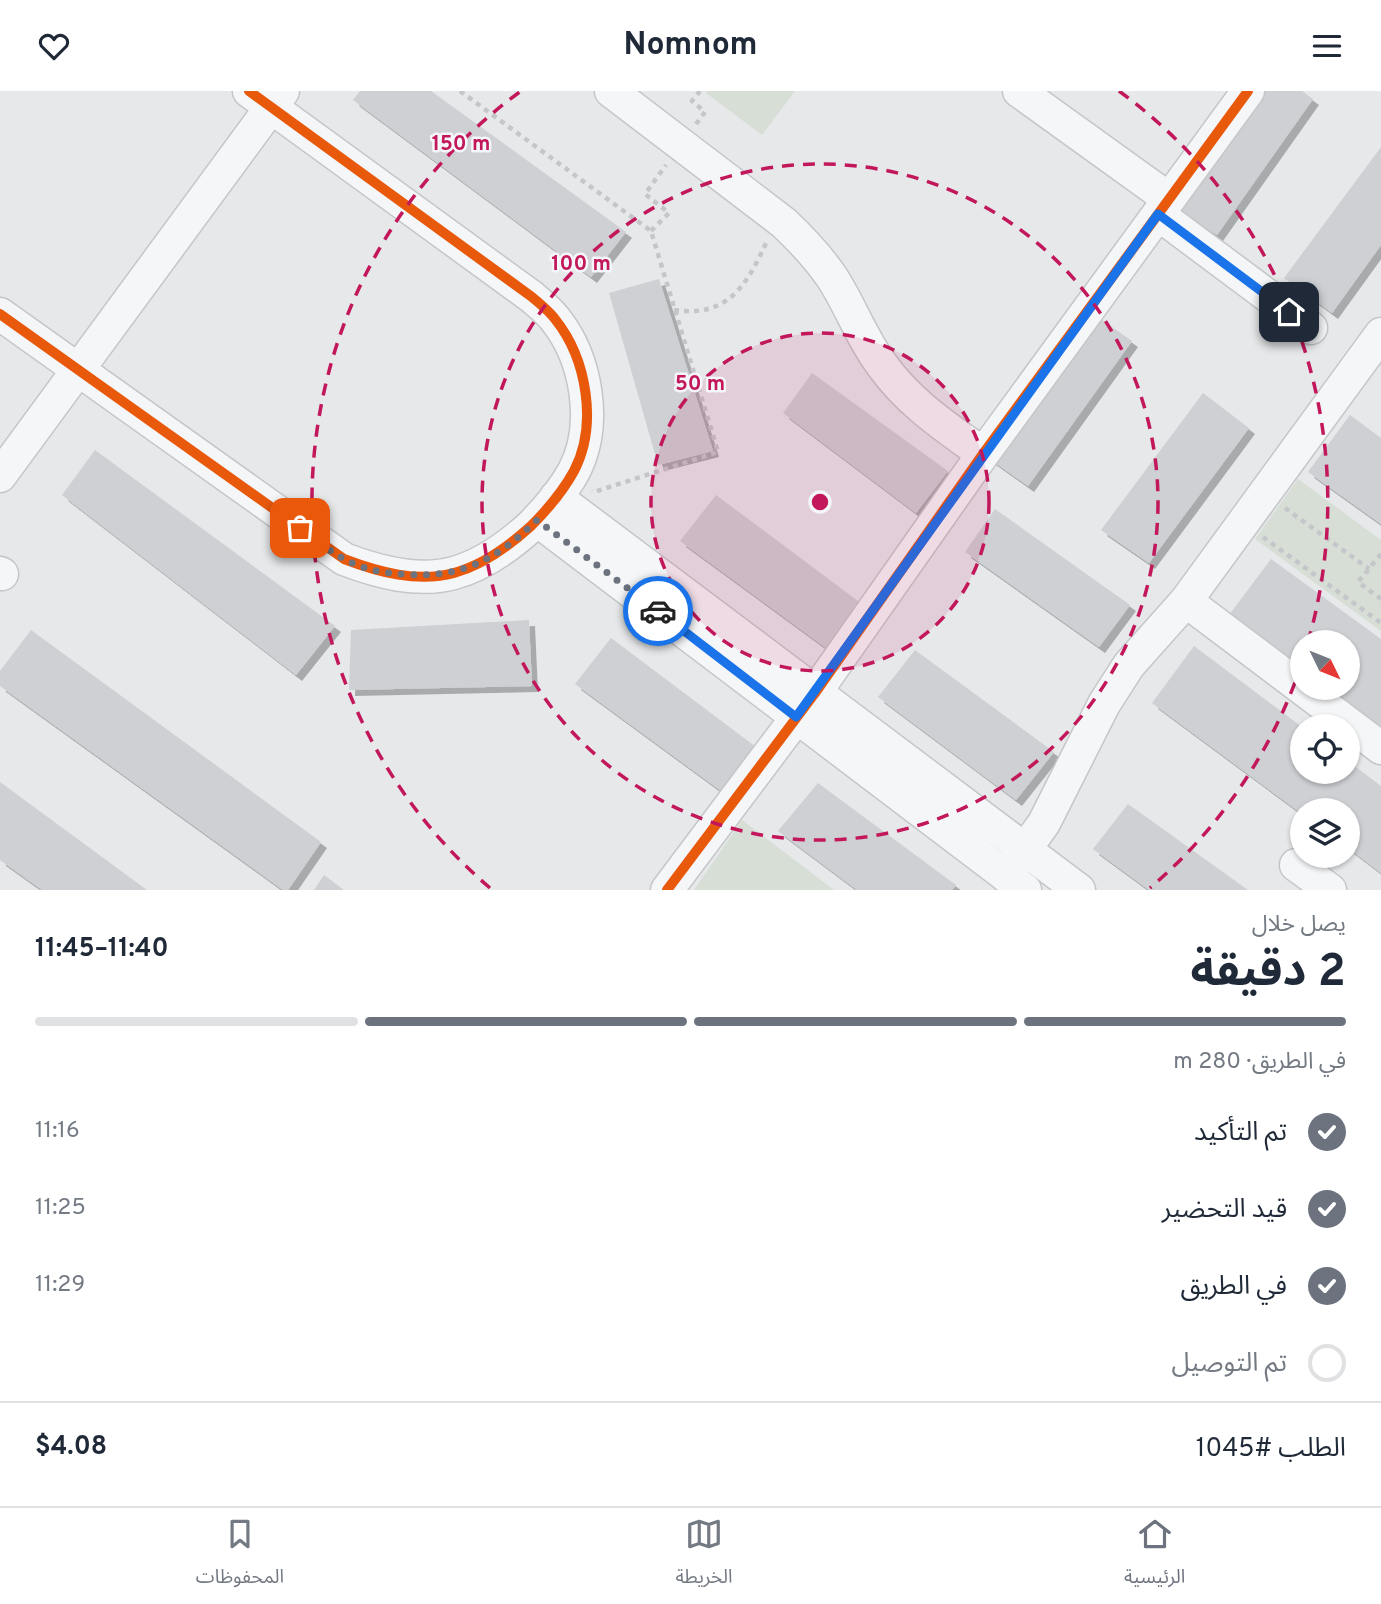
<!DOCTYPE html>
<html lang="ar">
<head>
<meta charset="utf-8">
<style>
	body { margin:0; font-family:Overpass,"Noto Sans Arabic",sans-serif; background:#f6f6f7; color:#1f2937; direction:rtl; height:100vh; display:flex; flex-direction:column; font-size:26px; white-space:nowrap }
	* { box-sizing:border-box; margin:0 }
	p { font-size:23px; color:#747a83 }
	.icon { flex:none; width:38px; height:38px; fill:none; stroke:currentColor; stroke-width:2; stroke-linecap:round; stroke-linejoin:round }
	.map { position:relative; height:799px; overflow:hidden; direction:ltr }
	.drawer { display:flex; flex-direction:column; background:#fff; flex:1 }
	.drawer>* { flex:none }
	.needle { width:46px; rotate:133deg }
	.controls { position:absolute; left:1290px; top:539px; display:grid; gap:14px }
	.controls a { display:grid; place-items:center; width:70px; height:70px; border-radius:50%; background:#fff; box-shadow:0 2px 5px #0004; font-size:35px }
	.pin { position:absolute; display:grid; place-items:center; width:60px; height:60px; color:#fff; margin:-30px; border-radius:14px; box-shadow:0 4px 10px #0006 }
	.courier { position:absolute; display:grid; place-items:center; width:70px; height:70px; margin:-35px; border:5px solid #1a73e8; border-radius:50%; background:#fff; color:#222; box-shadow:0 2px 9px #0007 }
	.headline em { font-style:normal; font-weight:700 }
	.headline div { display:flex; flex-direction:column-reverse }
	.headline { display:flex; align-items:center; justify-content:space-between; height:119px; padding:0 35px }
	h1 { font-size:46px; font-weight:700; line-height:52px }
	.bar { display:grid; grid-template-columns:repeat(4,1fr); gap:10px 7px; align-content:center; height:84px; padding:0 35px }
	.bar i { height:9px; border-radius:5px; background:#e0e1e3 }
	.bar .active { background:#6c737f }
	.bar p { grid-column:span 4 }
	.line { display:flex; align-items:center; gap:18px; padding:0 35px; border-top:2px solid #e0e1e3 }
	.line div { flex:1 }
	ol { padding:0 35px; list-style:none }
	li { display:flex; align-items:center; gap:21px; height:77px }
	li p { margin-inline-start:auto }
	li .icon { padding:7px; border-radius:50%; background:#6c737f; color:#fff; stroke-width:4 }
	li:last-child { color:#747a83 }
	li i { width:38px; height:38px; border:4px solid #e0e1e3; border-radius:50% }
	header { display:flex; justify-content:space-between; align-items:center; height:91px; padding:0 35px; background:#fff; font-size:32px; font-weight:700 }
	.tabs { display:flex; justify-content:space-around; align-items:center; height:98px; border-top:2px solid #e0e1e3; background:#fff; font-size:19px; color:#747a83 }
	.tabs a { display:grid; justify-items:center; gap:4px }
	.tabs .active { color:#6c737f }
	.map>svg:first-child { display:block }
	.green { fill:#d6ded6 }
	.building { fill:#ced0d3; filter:url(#shadow) }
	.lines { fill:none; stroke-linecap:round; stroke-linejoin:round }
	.minor-casing { stroke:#c4c6c8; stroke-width:35 }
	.path { stroke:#c5c6ca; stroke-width:4.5; stroke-dasharray:5 5; stroke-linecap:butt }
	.minor { stroke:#f5f6f7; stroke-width:32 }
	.cycleway-casing { stroke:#f4f6f9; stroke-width:15 }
	.cycleway { stroke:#e8590c; stroke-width:10 }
	.done { stroke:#6c737f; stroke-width:7; stroke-dasharray:0 12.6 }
	.route { stroke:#1a73e8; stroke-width:9 }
	.ring { fill:none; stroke:#c2185b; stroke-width:3.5; stroke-dasharray:12 9 }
	.centre { fill:#c2185b; stroke:#f4f6f9; stroke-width:3.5 }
	.ring-label { font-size:21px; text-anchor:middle; font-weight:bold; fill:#c2185b; stroke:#f4f6f9; stroke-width:5; stroke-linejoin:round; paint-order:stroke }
</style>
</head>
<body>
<header><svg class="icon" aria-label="menu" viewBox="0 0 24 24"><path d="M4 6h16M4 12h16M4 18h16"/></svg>Nomnom<svg class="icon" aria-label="heart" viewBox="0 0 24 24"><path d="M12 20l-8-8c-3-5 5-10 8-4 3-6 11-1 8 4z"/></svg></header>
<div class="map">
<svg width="1381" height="799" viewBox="0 0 1381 799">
	<defs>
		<filter id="shadow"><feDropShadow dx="6" dy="6" stdDeviation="0" flood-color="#0004"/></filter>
	</defs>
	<rect width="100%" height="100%" fill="#e6e8ea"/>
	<path class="green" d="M707 0H795L762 44 706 2Z
		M1298 388 1381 449V540L1255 448Z
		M742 729 834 799H694Z"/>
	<path class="building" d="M360 0H431L626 141 591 186 353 9Z
		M1255 0H1302L1313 8 1217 144 1173 116Z
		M1381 56V154L1332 222 1284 187Z
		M659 188 713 360 658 374 609 202Z
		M1092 222 1132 250 1028 395 990 368Z
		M812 282 948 380 916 422 783 322Z
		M1203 302 1249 337 1149 472 1101 439Z
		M1350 324 1381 347V433L1308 381Z
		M95 359 335 535 296 584 62 404Z
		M716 404 862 513 826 557 680 450Z
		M995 418 1130 514 1099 556 965 461Z
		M1271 468 1381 548V639L1325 597H1348V551H1302V579L1229 524Z
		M529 529 532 595 349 599 351 539Z
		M31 539 321 751 288 799H283L0 595V580Z
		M611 547 756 656 721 700 575 593Z
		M1194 555 1302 636V681H1348V670L1381 695V782L1348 757V719H1302V723L1152 612Z
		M915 559 1054 661 1016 709 878 606Z
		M0 691 147 799H42L0 769Z
		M818 692 956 794 952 799H857L778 740Z
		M1128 713 1248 799H1149L1093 758Z
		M324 784 344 799H314Z"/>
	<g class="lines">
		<g class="minor-casing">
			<path id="minor" d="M611 0 784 132C801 148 817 165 831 185 850 213 861 247 882 274 909 312 946 336 983 363
				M1019 0 1169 108
				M1158 123 1311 237
				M0 223 344 468C378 481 418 492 454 482 483 474 509 455 531 435 547 419 563 400 574 380 598 334 587 268 555 228 549 220 540 213 532 206L249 0
				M0 385 283 0
				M556 406 1079 799
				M537 429 1025 799
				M0 482 2 483
				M1186 510 1381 657
				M1296 774 1330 799
				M1006 785 1044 732 1104 613 1129 574 1186 510 1381 243
				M667 799 815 602 983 363 1248 0"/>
		</g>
		<path class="path" d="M460 0 651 140 718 361 594 401 592 400
			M696 33 705 21 692 10 700 0
			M651 140 669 122 645 103 666 74
			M674 219C728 227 747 194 767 150
			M1285 417 1369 478
			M1263 446 1381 532
			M1381 463 1358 491 1381 508"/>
		<use href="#minor" class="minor"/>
		<g class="cycleway-casing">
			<path id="cycleway" d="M0 223 344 468C378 481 418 492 454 482 483 474 509 455 531 435 547 419 563 400 574 380 598 334 587 268 555 228 549 220 540 213 532 206L249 0
				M667 799 815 602 983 363 1248 0"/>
		</g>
		<use href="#cycleway" class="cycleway"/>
	</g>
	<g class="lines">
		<path class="done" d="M300 437C314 447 329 460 344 468 362 478 382 482 402 483 461 488 496 469 537 429L658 520"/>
		<path class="route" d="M658 520 796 626 1158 123 1289 221"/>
	</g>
	<circle cx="820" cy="411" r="169" fill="#c2185b" fill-opacity=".12"/>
	<g class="ring">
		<circle cx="820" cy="411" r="169"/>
		<circle cx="820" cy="411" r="338"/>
		<path d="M1302 572A508 508 0 0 1 1150 797M490 797A508 508 0 0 1 521 0M1119 0A508 508 0 0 1 1308 551"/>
	</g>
	<circle cx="820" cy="411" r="10" class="centre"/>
	<g class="ring-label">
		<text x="461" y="59">150 m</text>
		<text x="581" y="179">100 m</text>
		<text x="700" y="299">50 m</text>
	</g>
</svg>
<div class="controls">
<a><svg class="needle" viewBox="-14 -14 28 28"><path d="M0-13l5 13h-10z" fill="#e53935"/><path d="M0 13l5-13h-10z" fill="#747a83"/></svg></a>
<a><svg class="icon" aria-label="locate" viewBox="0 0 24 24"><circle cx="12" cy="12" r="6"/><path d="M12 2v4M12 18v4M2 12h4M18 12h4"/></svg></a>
<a><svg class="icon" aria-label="layers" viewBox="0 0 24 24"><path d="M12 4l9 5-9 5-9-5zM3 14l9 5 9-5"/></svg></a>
</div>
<div class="pin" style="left:300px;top:437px;background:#ea580c"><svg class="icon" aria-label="bag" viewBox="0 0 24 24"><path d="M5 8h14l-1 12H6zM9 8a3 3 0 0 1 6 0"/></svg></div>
<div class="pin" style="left:1289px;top:221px;background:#1f2937"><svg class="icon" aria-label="home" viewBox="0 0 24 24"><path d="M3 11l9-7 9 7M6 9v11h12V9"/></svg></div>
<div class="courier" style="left:658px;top:520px"><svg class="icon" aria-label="car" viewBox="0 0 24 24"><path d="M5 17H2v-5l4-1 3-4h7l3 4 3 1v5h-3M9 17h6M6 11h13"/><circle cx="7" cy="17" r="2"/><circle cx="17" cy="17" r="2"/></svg></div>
</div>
<section class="drawer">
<div class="headline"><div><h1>2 دقيقة</h1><p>يصل خلال</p></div><em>11:40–11:45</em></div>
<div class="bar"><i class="active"></i><i class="active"></i><i class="active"></i><i></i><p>في الطريق · 280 m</p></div>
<ol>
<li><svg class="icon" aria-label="check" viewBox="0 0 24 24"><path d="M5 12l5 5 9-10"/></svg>تم التأكيد<p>11:16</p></li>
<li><svg class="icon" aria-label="check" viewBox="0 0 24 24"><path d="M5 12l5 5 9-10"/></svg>قيد التحضير<p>11:25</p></li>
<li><svg class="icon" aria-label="check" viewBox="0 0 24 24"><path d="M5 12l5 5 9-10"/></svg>في الطريق<p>11:29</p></li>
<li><i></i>تم التوصيل</li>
</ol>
<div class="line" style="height:91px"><div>الطلب #1045</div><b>$4.08</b></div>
</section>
<nav class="tabs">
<a class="active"><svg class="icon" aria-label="home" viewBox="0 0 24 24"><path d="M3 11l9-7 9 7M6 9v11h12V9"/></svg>الرئيسية</a>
<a><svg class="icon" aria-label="map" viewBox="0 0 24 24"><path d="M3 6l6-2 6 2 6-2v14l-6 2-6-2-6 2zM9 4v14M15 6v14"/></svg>الخريطة</a>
<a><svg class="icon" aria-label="saved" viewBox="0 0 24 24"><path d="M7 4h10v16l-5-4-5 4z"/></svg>المحفوظات</a>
</nav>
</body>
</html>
